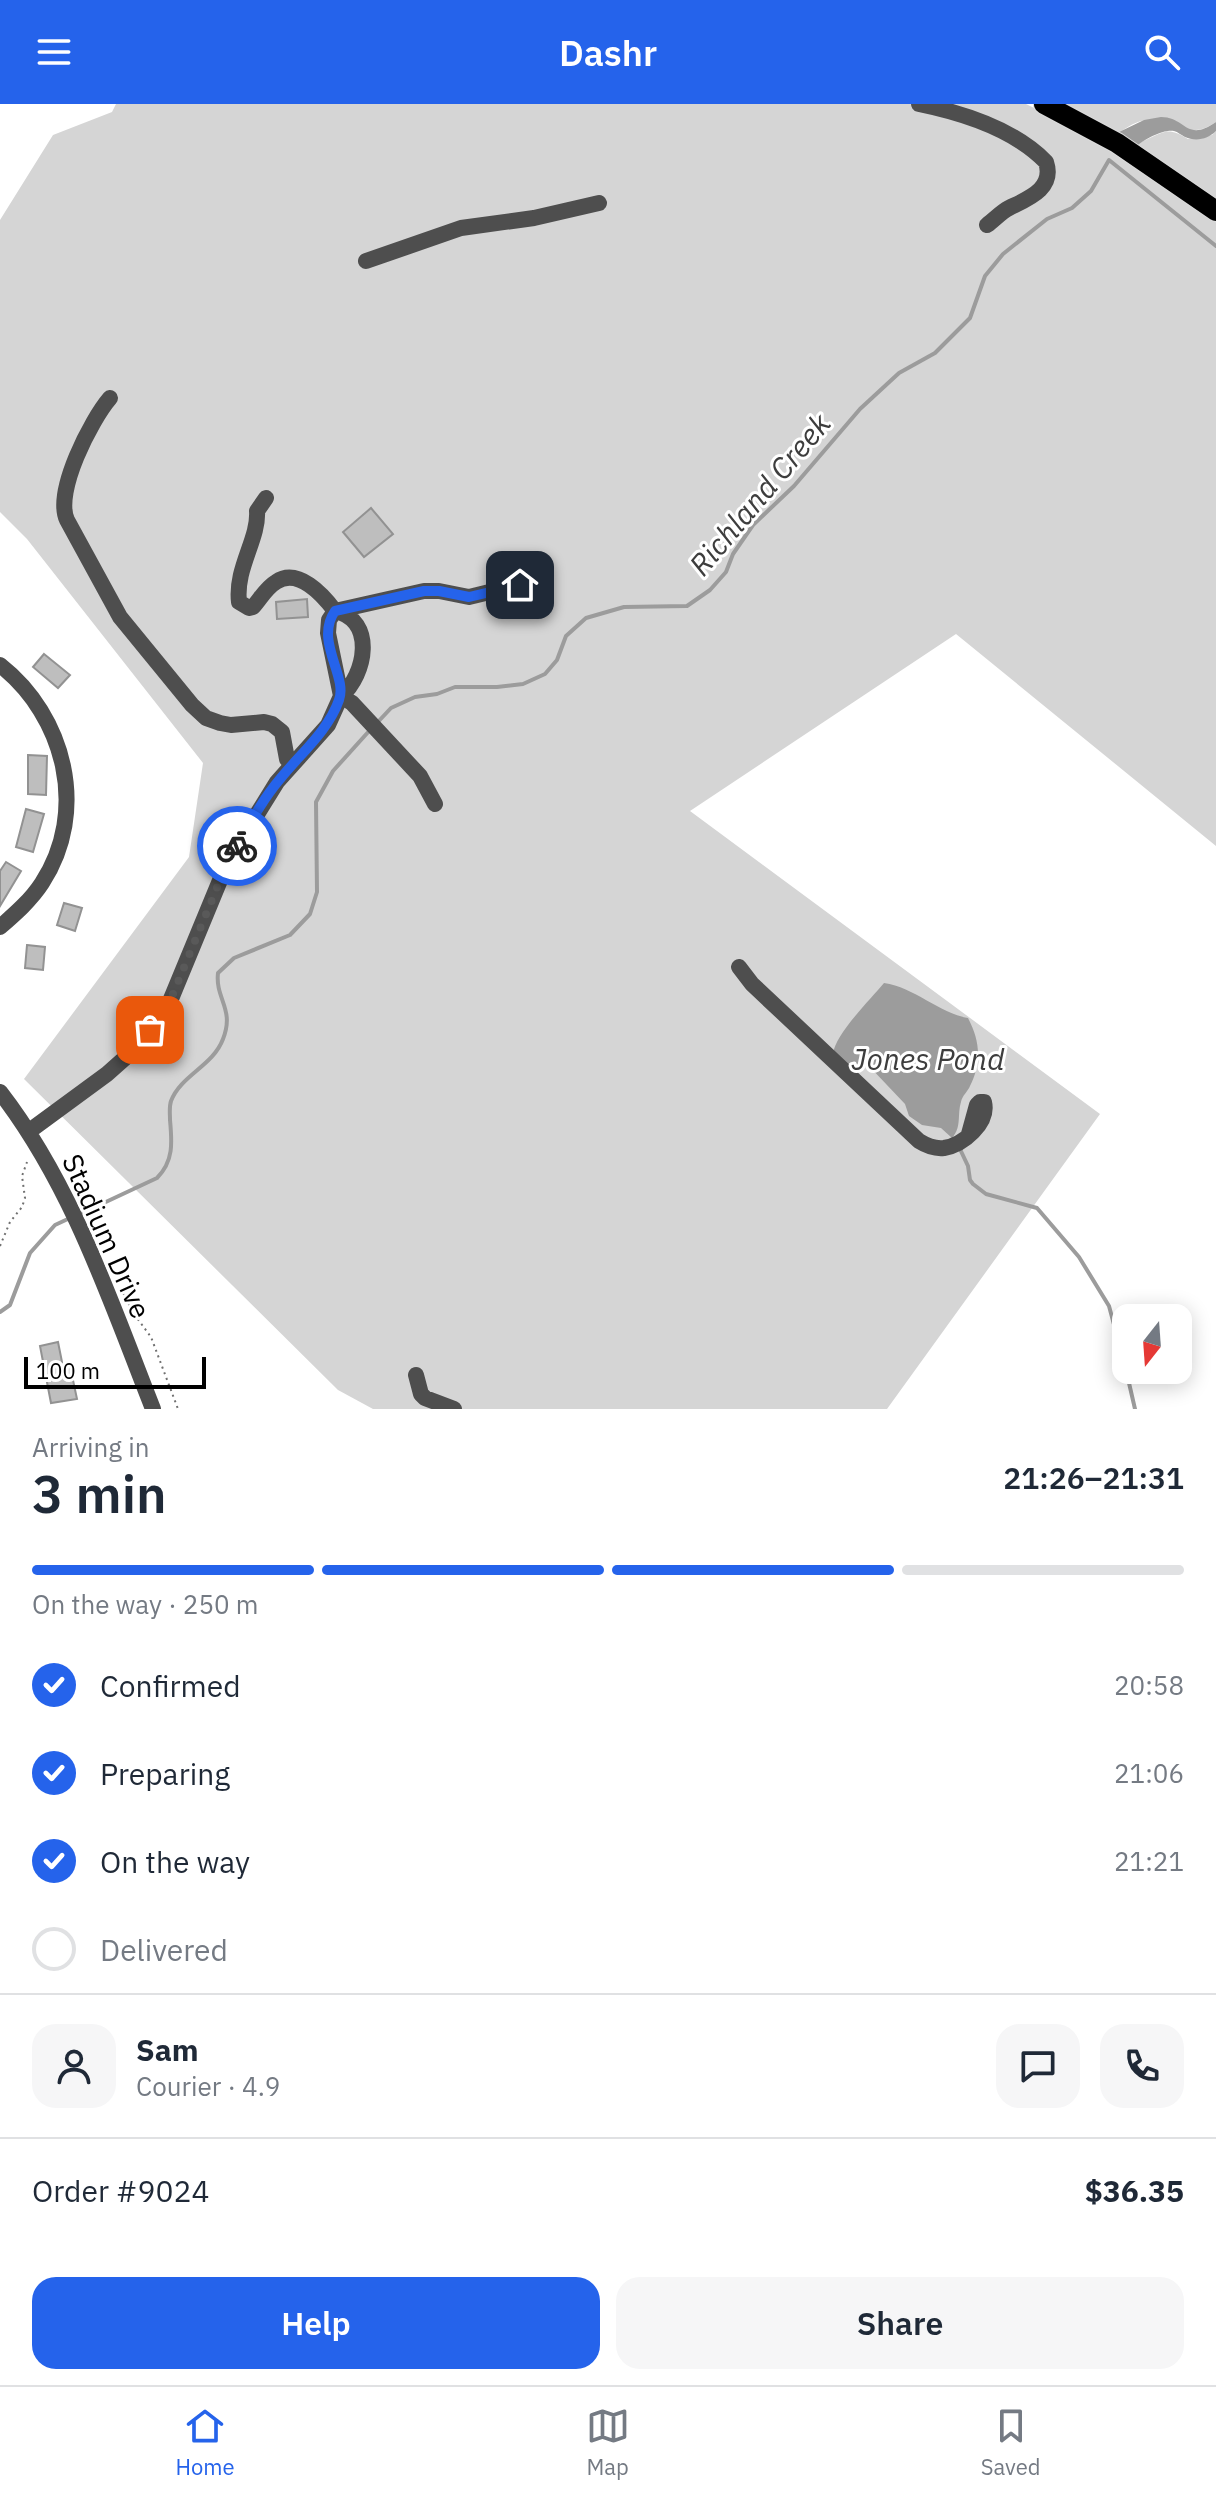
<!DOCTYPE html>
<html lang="en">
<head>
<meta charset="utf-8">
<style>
	body { margin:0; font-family:"IBM Plex Sans",sans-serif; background:#f6f6f7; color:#1f2937; height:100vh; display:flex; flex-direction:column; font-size:30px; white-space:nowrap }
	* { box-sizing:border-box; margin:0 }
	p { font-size:26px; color:#747a83 }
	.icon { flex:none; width:44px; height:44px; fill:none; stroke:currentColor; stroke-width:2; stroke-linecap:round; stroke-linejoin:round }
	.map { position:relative; height:1305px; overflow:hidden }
	.sheet { display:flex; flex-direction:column; background:#fff; flex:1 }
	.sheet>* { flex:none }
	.needle { width:52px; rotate:197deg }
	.controls { position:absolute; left:1112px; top:1200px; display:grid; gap:16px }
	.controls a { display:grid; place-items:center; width:80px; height:80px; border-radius:16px; background:#fff; box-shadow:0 4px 20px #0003; font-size:40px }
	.scale { position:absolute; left:24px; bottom:20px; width:182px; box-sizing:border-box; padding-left:8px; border:4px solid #000; border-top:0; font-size:22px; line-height:28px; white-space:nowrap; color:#000; -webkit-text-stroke:6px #fff; paint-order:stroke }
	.pin { position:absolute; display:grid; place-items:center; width:68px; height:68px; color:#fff; margin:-34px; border-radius:16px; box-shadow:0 4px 12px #0006 }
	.courier { position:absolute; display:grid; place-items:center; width:80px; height:80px; margin:-40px; border:6px solid #2563eb; border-radius:50%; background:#fff; color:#222; box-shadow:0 2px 10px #0007 }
	.overview em { font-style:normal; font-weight:600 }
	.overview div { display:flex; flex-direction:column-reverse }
	.overview { display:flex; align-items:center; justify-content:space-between; height:136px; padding:0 32px }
	h1 { font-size:52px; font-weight:600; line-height:60px }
	.bar { display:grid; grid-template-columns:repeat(4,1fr); gap:12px 8px; align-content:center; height:96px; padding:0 32px }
	.bar i { height:10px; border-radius:6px; background:#e0e1e3 }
	.bar .selected { background:#2563eb }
	.bar p { grid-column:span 4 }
	.line { display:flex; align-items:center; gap:20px; padding:0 32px; border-top:2px solid #e0e1e3 }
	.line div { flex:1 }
	.round { display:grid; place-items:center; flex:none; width:84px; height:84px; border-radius:24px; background:#f6f6f7 }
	ol { padding:0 32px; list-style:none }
	li { display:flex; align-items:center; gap:24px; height:88px }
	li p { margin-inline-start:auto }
	li .icon { padding:8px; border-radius:50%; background:#2563eb; color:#fff; stroke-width:4 }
	li:last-child { color:#747a83 }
	li i { width:44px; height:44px; border:4px solid #e0e1e3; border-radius:50% }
	.cta { display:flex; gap:16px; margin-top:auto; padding:16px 32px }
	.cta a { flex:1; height:92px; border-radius:24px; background:#2563eb; color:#fff; font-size:32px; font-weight:600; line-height:92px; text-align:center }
	.cta a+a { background:#f6f6f7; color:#1f2937 }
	header { display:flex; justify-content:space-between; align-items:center; height:104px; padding:0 32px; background:#2563eb; color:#fff; font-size:36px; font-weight:600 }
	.menu { display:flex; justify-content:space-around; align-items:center; height:112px; border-top:2px solid #e0e1e3; background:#fff; font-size:22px; color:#747a83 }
	.menu a { display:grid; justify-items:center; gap:4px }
	.menu .selected { color:#2563eb }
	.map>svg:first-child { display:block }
	.green { fill:#d5d5d5 }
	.water { fill:#9c9c9c }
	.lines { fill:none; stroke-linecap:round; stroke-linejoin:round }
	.stream { stroke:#9c9c9c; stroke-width:4 }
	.building { fill:#bebebe; stroke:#929292; stroke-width:2 }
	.major-casing { stroke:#dbdbdb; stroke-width:22 }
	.path { stroke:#707070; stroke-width:2; stroke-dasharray:2 4; stroke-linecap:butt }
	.minor { stroke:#4e4e4e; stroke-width:16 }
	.major { stroke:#000; stroke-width:20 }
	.done { stroke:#595959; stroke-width:8; stroke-dasharray:0 14.4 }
	.route { stroke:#2563eb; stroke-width:10 }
	.labels { text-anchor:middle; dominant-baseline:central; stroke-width:6; stroke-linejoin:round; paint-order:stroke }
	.street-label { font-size:28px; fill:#000; stroke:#fff }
	.water-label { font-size:30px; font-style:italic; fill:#3d3d3d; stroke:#fff }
</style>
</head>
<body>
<header><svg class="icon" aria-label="menu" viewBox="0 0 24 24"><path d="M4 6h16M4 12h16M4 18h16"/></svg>Dashr<svg class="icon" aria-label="search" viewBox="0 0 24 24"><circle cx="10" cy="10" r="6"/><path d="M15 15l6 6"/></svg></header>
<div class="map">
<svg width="1216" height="1305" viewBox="0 0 1216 1305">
	<rect width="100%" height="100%" fill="#fff"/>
	<path class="green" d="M116 0H1026C1094 32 1154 77 1216 118V742L956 530 690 707 1100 1010 887 1305H373L338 1286 24 975 189 753 203 659 27 435 0 408V116L53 31 112 8Z
		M1059 0H1216V18C1185 40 1168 10 1141 17 1133 19 1125 25 1118 29L1141 38C1163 29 1166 21 1188 35L1212 31 1216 27V100Z"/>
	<path class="water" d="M1161 13C1186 13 1186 39 1216 18V27C1208 35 1196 38 1185 33 1181 31 1178 28 1174 27 1164 25 1144 35 1137 42L1117 29 1144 16Z
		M884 879C914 883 939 909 968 914 980 937 982 958 970 982 968 987 962 992 961 998 957 1011 962 1023 952 1034L941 1024 922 1021 909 1012 905 1000 868 961 856 960 851 963 833 950C835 930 871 895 884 879Z"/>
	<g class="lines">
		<path class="stream" d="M376 620 391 604 415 593 437 590 455 583H497L523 580 545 570 557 556 566 532 586 514 624 503 687 502 710 486 726 468 733 450 753 421 794 382 860 305 899 269 935 249 970 214 985 172 1003 150 1047 115 1072 104 1091 87 1109 56 1216 142
			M959 1043 968 1062 970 1076 973 1080 986 1090 1037 1104 1079 1153 1109 1202 1126 1265
			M78 1111 157 1074C174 1057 172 1038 170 1016 170 1009 169 1003 171 997 181 971 213 962 223 935 235 905 215 895 218 869L234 854 290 831 310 810 317 788 316 698 333 667 370 626
			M0 1208 10 1201 30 1149 55 1121 70 1114
			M1126 1266 1135 1305"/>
	</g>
	<path class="building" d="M371 404 393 430 364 453 343 428Z
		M307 495 308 513 277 515 276 498Z
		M44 550 70 571 58 584 33 563Z
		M28 651 47 652 46 691 28 690Z
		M26 705 44 710 33 748 16 743Z
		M6 758 21 767 0 802V767Z
		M64 799 82 804 75 827 57 821Z
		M27 841 45 843 43 866 25 864Z
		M58 1238 63 1263 70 1262 77 1295 51 1299 40 1242Z"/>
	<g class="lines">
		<g class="major-casing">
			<path id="major" d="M1044 0 1117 39 1216 107"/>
		</g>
		<path class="path" d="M0 1142 10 1118 22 1103 25 1094 22 1072 27 1058
			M123 1189 134 1210 151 1233 178 1305"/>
		<path class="minor" d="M919 0C963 9 1014 25 1046 58 1055 85 1027 95 1009 104 1001 108 994 116 987 121
			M366 157 461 124 534 114 599 99
			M110 294C91 316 54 388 67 416L120 513 192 601 206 614 220 619 231 621 264 618 272 620 282 628 287 655 292 660
			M266 394 257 407C259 435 235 464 239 498L249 504 253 503C261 494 266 484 276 478 298 463 323 491 335 507L424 487H439L469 493 527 479
			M0 561C65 612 89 707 42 779 31 796 15 810 0 823
			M739 863 752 880 919 1037C927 1042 935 1045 944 1044 963 1041 989 1019 984 998H980L977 1001 969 1030
			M0 988C72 1081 110 1196 153 1305
			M28 1028 107 970 134 946 166 907 228 757 277 678 328 621 341 592 328 529 329 516 335 507C376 516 366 571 341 592L352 599 420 672 435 700
			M416 1271 421 1290 425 1294 454 1305"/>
		<use href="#major" class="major"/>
	</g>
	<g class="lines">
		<path class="done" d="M150 926 166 907 228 757 237 742"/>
		<path class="route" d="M237 742C250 719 263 695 280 675 301 649 328 627 339 596 348 572 314 537 335 507L424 487H439L469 493 520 481"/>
	</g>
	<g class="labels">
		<g class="street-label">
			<text transform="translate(107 1132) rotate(66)">Stadium Drive</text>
		</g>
		<g class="water-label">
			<text transform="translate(759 390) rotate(-50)">Richland Creek</text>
			<text x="928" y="954">Jones Pond</text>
		</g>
	</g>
</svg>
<div class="controls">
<a><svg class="needle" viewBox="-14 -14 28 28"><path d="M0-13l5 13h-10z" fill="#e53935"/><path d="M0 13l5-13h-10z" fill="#747a83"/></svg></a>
</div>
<div class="scale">100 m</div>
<div class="pin" style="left:150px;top:926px;background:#ea580c"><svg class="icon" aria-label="bag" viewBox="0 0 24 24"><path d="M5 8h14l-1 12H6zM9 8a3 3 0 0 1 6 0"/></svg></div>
<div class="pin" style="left:520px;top:481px;background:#1f2937"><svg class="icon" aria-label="home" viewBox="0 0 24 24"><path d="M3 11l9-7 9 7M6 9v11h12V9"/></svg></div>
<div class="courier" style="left:237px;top:742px"><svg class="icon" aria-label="bike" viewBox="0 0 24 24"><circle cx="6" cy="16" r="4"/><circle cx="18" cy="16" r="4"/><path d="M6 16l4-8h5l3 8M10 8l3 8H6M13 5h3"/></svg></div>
</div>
<section class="sheet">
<div class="overview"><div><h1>3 min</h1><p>Arriving in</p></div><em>21:26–21:31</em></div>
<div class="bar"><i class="selected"></i><i class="selected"></i><i class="selected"></i><i></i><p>On the way · 250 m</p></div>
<ol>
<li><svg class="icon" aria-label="check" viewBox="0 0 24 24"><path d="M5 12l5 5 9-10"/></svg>Confirmed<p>20:58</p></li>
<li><svg class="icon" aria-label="check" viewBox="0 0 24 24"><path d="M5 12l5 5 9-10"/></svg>Preparing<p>21:06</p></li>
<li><svg class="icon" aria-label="check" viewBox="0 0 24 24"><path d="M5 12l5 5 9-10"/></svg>On the way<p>21:21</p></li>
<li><i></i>Delivered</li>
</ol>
<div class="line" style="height:144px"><a class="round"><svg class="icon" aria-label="person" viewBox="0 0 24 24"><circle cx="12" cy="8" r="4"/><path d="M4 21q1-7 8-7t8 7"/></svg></a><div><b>Sam</b><p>Courier · 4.9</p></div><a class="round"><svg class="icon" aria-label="chat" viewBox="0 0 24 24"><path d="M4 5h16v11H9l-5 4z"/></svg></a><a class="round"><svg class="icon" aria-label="phone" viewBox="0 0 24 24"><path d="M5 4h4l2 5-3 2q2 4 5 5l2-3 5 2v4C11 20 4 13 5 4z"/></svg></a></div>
<div class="line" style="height:104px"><div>Order #9024</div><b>$36.35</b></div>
<div class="cta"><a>Help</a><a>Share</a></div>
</section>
<nav class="menu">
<a class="selected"><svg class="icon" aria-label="home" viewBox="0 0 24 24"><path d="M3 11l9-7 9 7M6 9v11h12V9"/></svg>Home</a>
<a><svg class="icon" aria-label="map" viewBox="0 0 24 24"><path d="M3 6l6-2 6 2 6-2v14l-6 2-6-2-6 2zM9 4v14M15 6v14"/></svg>Map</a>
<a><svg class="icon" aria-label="saved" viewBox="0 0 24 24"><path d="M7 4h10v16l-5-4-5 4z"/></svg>Saved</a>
</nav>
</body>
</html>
